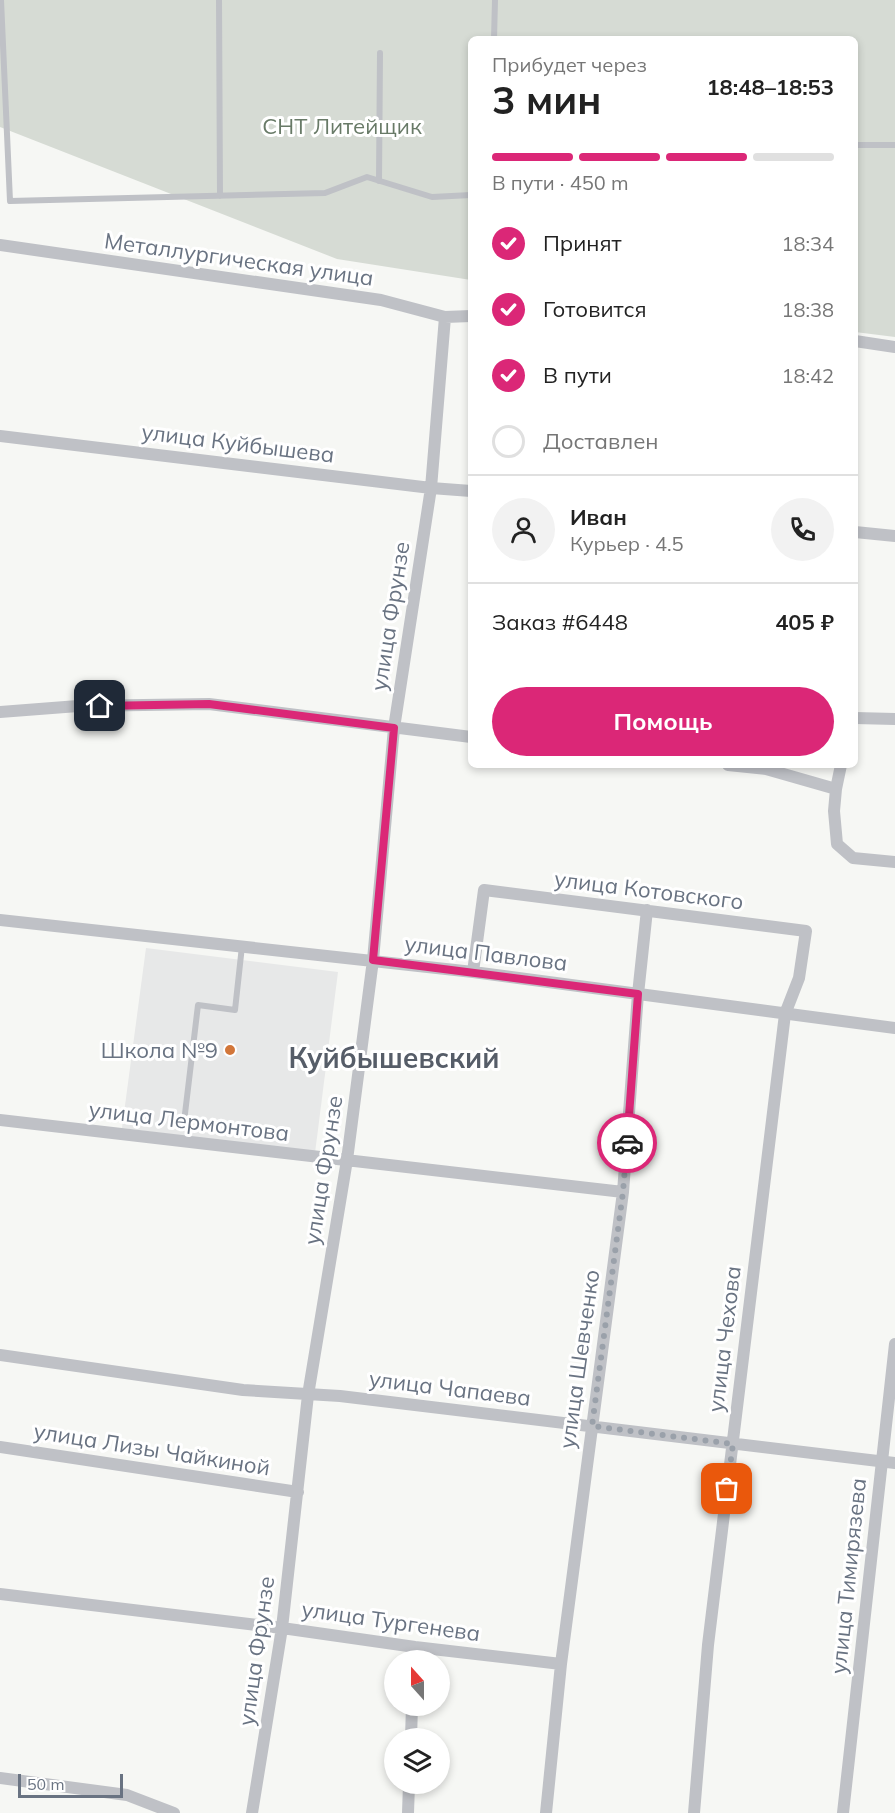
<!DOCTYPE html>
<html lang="ru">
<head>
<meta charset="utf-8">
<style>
	body { margin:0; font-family:Mulish,sans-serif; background:#f2f2f2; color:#222; height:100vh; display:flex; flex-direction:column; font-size:22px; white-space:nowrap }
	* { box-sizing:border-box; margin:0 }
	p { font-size:20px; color:#767676 }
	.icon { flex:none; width:33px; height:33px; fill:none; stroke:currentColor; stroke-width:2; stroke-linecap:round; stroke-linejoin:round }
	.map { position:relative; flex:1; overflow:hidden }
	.side { position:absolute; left:468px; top:36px; width:390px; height:732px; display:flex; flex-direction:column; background:#fff; border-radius:9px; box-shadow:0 3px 9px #0003 }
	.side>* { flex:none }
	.needle { width:39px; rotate:339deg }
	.buttons { position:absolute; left:384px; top:1650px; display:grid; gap:12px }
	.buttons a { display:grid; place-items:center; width:66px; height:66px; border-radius:50%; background:#fff; box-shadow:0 3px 9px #0003; font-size:30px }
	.scale { position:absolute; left:18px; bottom:15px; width:105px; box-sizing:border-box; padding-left:6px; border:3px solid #697382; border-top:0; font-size:16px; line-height:21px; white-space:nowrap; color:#697382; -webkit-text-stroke:4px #fff; paint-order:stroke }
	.pin { position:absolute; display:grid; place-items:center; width:51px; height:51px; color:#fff; margin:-26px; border-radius:12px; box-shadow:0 3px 9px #0006 }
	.courier { position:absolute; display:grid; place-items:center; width:60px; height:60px; margin:-30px; border:4px solid #db2777; border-radius:50%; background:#fff; color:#222; box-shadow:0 2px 8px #0007 }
	.summary em { font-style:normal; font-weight:700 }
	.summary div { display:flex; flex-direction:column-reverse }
	.summary { display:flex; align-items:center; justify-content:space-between; height:102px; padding:0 24px }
	h1 { font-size:39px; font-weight:700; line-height:45px }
	.bar { display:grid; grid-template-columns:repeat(4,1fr); gap:9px 6px; align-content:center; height:72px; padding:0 24px }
	.bar i { height:8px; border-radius:4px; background:#e0e0e0 }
	.bar .active { background:#db2777 }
	.bar p { grid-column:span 4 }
	.line { display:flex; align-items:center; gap:15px; padding:0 24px; border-top:2px solid #e0e0e0 }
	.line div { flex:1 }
	.round { display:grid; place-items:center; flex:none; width:63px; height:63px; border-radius:32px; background:#f2f2f2 }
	ol { padding:0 24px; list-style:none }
	li { display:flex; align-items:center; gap:18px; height:66px }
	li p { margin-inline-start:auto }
	li .icon { padding:6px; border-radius:50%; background:#db2777; color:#fff; stroke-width:4 }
	li:last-child { color:#767676 }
	li i { width:33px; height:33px; border:3px solid #e0e0e0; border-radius:50% }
	.cta { display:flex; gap:12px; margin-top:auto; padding:12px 24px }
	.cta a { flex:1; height:69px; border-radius:36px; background:#db2777; color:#fff; font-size:24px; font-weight:700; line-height:69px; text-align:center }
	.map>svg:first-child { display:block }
	.built { fill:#e7e8e8 }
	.green { fill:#d6dbd4 }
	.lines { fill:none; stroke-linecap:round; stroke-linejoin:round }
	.service { stroke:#bfc1c6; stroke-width:6 }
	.minor { stroke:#bfc1c6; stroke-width:12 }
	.done { stroke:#9aa1aa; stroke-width:6; stroke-dasharray:0 10.8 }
	.route { stroke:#db2777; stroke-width:8 }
	.poi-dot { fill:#d27639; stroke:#fff; stroke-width:2 }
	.labels { text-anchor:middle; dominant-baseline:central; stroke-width:6; stroke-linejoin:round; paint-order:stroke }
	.park-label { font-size:22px; fill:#687a67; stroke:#fff }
	.street-label { font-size:22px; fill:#697382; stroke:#fff }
	.poi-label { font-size:22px; fill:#697382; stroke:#fff; text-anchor:end }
	.district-label { font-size:28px; font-weight:bold; fill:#565d68; stroke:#fff }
</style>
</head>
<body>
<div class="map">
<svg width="895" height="1813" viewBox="0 0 895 1813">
	<rect width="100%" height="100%" fill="#f6f7f4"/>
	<path class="built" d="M146 948 338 972 315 1153 122 1128Z"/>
	<path class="green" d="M0 0H895V337L855 332V39H471V280L337 259 0 127Z"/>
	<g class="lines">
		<path class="service" d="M1 0 10 201 325 193 367 177 432 197 471 195
			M219 0 220 196
			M494 39 495 0
			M855 145H895
			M379 181 380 53
			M184 1122 198 1005 235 1010 242 946"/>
		<path class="minor" d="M0 245 381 300 445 317 471 316
			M855 341 895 347
			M0 436 431 488 471 491
			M855 532 895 536
			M0 712 78 706 209 704 471 737
			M855 718 895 719
			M728 765 766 769 836 789 841 765
			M836 789 834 811 837 844 853 858 895 862
			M0 920 473 972 895 1028
			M473 972 484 890 806 931 799 978 785 1014 708 1645 694 1813
			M0 1120 623 1192
			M0 1355 243 1390 340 1396 895 1463
			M0 1447 298 1492
			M0 1594 282 1628 415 1647 561 1664
			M411 1738 412 1706
			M0 1778 127 1795 174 1813
			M252 1813 282 1628 308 1395 347 1160 373 960 394 728 431 488 445 317
			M408 1813 409 1784
			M546 1813 561 1664 623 1192 638 994 647 910
			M843 1813 895 1344"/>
	</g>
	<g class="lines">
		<path class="done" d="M627 1143 623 1192 592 1426 733 1444 727 1489"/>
		<path class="route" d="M100 706 209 704 394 728 373 960 638 994 627 1143"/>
	</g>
	<circle class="poi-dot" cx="230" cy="1050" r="6"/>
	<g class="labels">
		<g class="park-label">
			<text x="342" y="126">СНТ Литейщик</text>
		</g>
		<g class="street-label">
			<text transform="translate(239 259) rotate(8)">Металлургическая улица</text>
			<text transform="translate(238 443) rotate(7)">улица Куйбышева</text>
			<text transform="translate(390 616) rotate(-81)">улица Фрунзе</text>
			<text transform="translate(649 890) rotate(7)">улица Котовского</text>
			<text transform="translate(486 953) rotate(7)">улица Павлова</text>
			<text transform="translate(189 1121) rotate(7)">улица Лермонтова</text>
			<text transform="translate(323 1170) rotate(-81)">улица Фрунзе</text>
			<text transform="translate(724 1339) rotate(-83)">улица Чехова</text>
			<text transform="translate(579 1359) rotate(-82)">улица Шевченко</text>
			<text transform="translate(450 1388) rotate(7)">улица Чапаева</text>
			<text transform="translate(152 1449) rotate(9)">улица Лизы Чайкиной</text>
			<text transform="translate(848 1576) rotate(-84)">улица Тимирязева</text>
			<text transform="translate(391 1621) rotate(8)">улица Тургенева</text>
			<text transform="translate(256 1651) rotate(-82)">улица Фрунзе</text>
		</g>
		<g class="poi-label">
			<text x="218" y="1050">Школа №9</text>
		</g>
		<g class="district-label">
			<text x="394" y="1057">Куйбышевский</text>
		</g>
	</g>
</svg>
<div class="buttons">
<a><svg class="needle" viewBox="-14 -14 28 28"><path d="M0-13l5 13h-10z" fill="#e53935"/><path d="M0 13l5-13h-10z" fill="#767676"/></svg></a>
<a><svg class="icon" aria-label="layers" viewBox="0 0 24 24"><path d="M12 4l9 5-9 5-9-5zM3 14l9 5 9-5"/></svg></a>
</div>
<div class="scale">50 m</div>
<div class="pin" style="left:727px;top:1489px;background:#ea580c"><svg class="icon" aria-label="bag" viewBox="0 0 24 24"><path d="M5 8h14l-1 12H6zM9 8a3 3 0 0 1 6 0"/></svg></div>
<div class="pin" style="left:100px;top:706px;background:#1f2937"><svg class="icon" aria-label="home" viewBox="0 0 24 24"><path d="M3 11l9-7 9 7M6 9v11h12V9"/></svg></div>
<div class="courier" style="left:627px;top:1143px"><svg class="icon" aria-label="car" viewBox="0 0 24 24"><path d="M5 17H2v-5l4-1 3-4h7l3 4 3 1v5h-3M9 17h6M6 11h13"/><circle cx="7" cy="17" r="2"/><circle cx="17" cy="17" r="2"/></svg></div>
<section class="side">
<div class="summary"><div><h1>3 мин</h1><p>Прибудет через</p></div><em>18:48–18:53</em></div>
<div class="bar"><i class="active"></i><i class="active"></i><i class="active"></i><i></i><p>В пути · 450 m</p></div>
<ol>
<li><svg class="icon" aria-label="check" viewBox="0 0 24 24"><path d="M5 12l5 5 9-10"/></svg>Принят<p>18:34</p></li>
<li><svg class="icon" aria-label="check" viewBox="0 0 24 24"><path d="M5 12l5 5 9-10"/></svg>Готовится<p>18:38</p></li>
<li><svg class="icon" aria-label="check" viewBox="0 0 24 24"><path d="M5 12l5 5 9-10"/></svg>В пути<p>18:42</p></li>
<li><i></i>Доставлен</li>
</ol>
<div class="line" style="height:108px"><a class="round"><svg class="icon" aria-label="person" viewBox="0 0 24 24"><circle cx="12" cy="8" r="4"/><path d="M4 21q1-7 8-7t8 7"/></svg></a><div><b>Иван</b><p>Курьер · 4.5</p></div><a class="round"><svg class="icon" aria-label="phone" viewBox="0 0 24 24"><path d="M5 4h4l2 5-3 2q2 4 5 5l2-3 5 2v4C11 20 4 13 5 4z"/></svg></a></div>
<div class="line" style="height:78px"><div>Заказ #6448</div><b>405 ₽</b></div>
<div class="cta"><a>Помощь</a></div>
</section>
</div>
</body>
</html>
